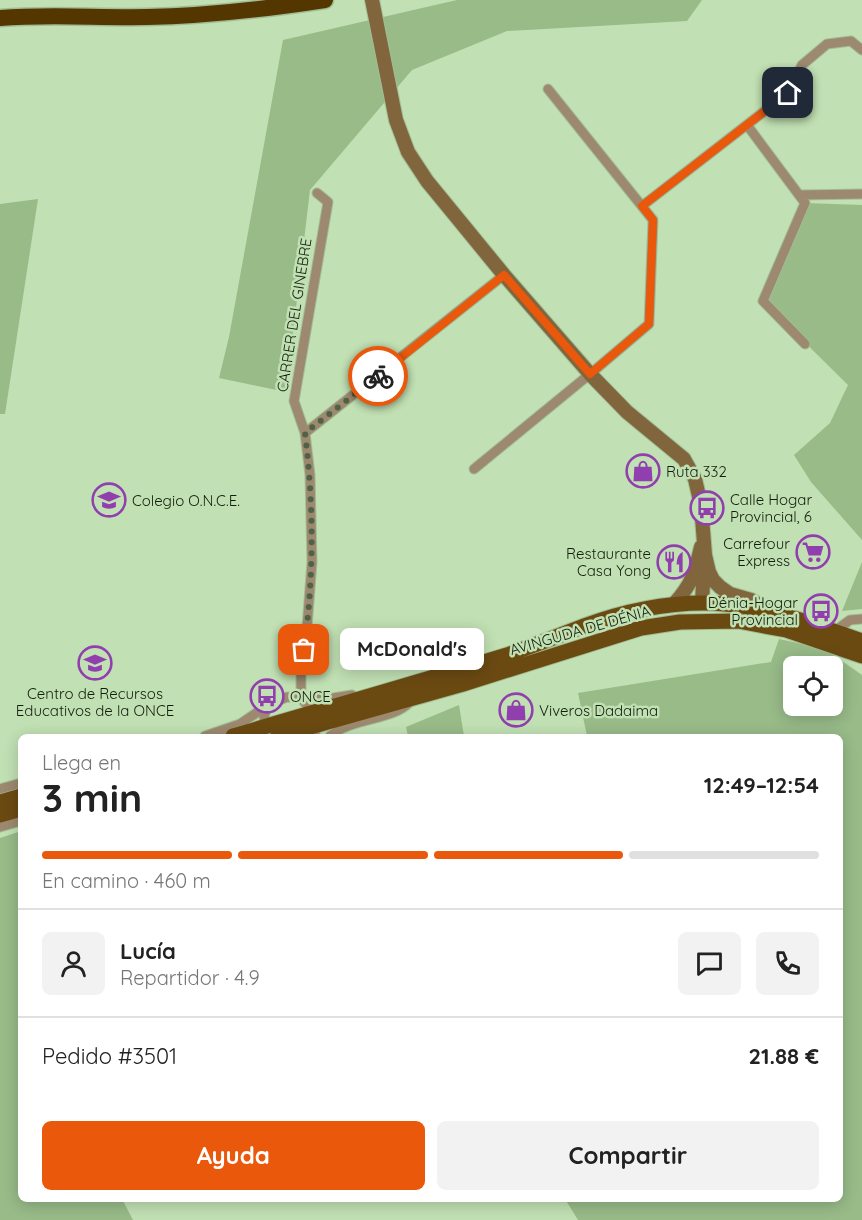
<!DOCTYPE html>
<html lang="es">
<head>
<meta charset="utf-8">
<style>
	body { margin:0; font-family:Quicksand,sans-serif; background:#f2f2f2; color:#222; height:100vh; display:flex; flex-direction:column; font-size:22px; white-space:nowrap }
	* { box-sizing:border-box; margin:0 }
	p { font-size:20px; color:#767676 }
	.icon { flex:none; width:33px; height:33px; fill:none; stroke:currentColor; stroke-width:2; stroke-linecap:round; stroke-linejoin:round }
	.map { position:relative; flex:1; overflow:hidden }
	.sheet { position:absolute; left:18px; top:734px; width:825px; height:468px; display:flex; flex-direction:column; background:#fff; border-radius:9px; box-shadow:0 3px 15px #0003 }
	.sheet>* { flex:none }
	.controls { position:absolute; left:783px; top:656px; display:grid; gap:12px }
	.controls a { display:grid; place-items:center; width:60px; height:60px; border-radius:9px; background:#fff; box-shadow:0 3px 15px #0003; font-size:30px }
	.pin { position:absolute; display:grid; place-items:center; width:51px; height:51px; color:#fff; margin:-26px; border-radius:12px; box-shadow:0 3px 9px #0006 }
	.courier { position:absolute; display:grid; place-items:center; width:60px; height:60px; margin:-30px; border:4px solid #ea580c; border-radius:50%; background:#fff; color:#222; box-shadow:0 2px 8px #0007 }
	.bubble { position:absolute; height:42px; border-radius:9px; background:#fff; box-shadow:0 3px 15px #0003; font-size:20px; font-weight:700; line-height:42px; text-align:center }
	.summary em { font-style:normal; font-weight:700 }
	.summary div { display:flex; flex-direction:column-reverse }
	.summary { display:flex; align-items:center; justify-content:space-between; height:102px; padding:0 24px }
	h1 { font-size:39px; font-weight:700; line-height:45px }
	.bar { display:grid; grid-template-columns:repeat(4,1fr); gap:9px 6px; align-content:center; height:72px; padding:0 24px }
	.bar i { height:8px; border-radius:4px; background:#e0e0e0 }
	.bar .current { background:#ea580c }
	.bar p { grid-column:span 4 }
	.line { display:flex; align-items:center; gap:15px; padding:0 24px; border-top:2px solid #e0e0e0 }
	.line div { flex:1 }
	.round { display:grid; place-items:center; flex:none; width:63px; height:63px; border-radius:9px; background:#f2f2f2 }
	.primary-button { display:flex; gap:12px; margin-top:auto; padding:12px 24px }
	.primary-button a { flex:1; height:69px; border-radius:9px; background:#ea580c; color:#fff; font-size:24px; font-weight:700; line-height:69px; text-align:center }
	.primary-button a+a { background:#f2f2f2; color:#222 }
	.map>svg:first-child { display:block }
	.green { fill:#98bb88; fill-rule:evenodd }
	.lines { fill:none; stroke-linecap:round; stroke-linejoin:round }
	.street-casing { stroke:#a2bd95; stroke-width:11 }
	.secondary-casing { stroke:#a2bd95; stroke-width:16 }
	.primary-casing { stroke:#a2bd95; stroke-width:17 }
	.highway-casing { stroke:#a2bd95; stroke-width:19 }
	.street { stroke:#9c896f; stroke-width:9 }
	.secondary { stroke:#80653d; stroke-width:14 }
	.primary { stroke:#6b4a12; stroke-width:15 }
	.highway { stroke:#533600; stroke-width:16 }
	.done { stroke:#4f6247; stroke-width:6; stroke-dasharray:0 10.8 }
	.route { stroke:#ea580c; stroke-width:8 }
	.labels { text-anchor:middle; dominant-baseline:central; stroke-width:5; stroke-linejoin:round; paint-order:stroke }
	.street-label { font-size:15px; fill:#121e0d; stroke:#c1e0b3 }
	.poi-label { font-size:15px; fill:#121e0d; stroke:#c1e0b3; text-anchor:start }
</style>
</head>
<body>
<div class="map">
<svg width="862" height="1220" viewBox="0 0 862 1220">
	<rect width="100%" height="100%" fill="#c1e0b3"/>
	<path class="green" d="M457 0H702L687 21 507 31 412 70 310 190 286 392 219 378 229 337 283 40Z
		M38 199 5 414H0V204Z
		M805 203 862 205V540L811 482 794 455 830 423 848 385 763 301Z
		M862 562V609L842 611Z
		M779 639 825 649 862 675V1220H578L565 1199 840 1198V736H587L578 693 771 662ZM794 666H832V705H794Z
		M459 705 464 736H408L406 727Z
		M21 831V1198L122 1199 133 1220H0V838Z"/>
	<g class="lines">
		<g class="street-casing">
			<path id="street" d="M747 125 805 203 763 301 805 344
				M799 195 862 194
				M642 206 788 93 802 65 827 44 851 41 862 50
				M305 433 504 275
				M474 469 596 369 649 324 653 220 548 89
				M835 631 850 620 862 619
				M301 698V671L307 627 312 562 310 475 305 433 294 401 328 202 317 193
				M301 698C312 709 316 721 315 736
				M267 707 264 717 268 736
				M205 736 240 724 268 705 287 697 333 698 352 695
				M330 736C354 717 390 721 409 703
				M0 789 21 783
				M0 827 21 821"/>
		</g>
		<g class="secondary-casing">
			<path id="secondary" d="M372 0 396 120 408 152 427 181 504 275 590 374 627 412 684 459 695 479 701 505 705 555 709 572 713 580 720 587 730 594 751 600 768 610
				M702 603 704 563
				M674 604C692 584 695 573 701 547"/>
		</g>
		<g class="primary-casing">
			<path id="primary" d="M233 736C324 709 416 683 507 655 533 646 558 636 584 626 622 612 663 603 704 603 758 603 811 623 862 641
				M278 736 463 684 641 628 680 622 738 621 786 630 862 656
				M0 802 21 796
				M0 815 21 809"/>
		</g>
		<g class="highway-casing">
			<path id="highway" d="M0 18C49 14 98 18 147 17 207 16 266 9 325 0"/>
		</g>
		<use href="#street" class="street"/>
		<use href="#secondary" class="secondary"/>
		<use href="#primary" class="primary"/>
		<use href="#highway" class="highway"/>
	</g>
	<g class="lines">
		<path class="done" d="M304 650C314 576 314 507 305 433L378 376"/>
		<path class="route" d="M378 376 504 275 590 374 649 324 653 220 642 206 788 93"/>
	</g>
	<defs>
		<g id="shop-ring" transform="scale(1.725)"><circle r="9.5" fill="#c1e0b3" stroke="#913fae" stroke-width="1.5"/><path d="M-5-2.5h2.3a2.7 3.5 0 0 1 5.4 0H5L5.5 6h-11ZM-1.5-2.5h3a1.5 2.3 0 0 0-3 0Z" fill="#913fae"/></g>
		<g id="school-ring" transform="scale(1.725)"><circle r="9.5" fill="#c1e0b3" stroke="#913fae" stroke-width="1.5"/><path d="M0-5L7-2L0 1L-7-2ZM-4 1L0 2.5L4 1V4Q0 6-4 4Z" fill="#913fae"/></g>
		<g id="bus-ring" transform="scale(1.725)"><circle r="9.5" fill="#c1e0b3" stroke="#913fae" stroke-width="1.5"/><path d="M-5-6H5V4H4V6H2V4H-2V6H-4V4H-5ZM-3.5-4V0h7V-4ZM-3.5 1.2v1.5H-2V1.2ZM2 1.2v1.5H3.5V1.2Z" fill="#913fae"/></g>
		<g id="supermarket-ring" transform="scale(1.725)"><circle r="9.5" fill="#c1e0b3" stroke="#913fae" stroke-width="1.5"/><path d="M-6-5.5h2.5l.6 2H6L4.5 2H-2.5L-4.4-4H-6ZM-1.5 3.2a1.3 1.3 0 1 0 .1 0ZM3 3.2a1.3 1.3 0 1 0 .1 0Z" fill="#913fae"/></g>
		<g id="restaurant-ring" transform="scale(1.725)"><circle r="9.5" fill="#c1e0b3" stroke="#913fae" stroke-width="1.5"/><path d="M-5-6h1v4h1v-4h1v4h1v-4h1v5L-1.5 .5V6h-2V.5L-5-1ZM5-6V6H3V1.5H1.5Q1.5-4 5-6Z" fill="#913fae"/></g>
	</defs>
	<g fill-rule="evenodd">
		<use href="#shop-ring" x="643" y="471"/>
		<use href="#school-ring" x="109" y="500"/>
		<use href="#bus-ring" x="707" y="508"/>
		<use href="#supermarket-ring" x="813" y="552"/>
		<use href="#restaurant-ring" x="674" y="562"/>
		<use href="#bus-ring" x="821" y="611"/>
		<use href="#school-ring" x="95" y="663"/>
		<use href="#bus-ring" x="267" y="696"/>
		<use href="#shop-ring" x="516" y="710"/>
	</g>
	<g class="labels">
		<g class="street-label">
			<text transform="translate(294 315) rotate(-81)">CARRER DEL GINEBRE</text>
			<text transform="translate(580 630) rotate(-16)">AVINGUDA DE DÉNIA</text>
		</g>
		<g class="poi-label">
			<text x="666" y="471">Ruta 332</text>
			<text x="730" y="499">Calle Hogar<tspan x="730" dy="17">Provincial, 6</tspan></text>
			<text x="132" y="500">Colegio O.N.C.E.</text>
			<text x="790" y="543" text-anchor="end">Carrefour<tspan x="790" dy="17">Express</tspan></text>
			<text x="651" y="553" text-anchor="end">Restaurante<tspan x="651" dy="17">Casa Yong</tspan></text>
			<text x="798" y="602" text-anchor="end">Dénia-Hogar<tspan x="798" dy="17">Provincial</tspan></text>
			<text x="95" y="693" text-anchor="middle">Centro de Recursos<tspan x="95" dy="17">Educativos de la ONCE</tspan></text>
			<text x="290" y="696">ONCE</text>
			<text x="539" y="710">Viveros Dadaima</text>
		</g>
	</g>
</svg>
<div class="controls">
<a><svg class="icon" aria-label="locate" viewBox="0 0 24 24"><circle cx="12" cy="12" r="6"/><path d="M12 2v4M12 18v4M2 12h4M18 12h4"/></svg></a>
</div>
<div class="pin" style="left:304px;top:650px;background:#ea580c"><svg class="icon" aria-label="bag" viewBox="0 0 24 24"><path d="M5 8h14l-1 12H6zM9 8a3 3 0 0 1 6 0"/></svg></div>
<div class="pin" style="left:788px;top:93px;background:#1f2937"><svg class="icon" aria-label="home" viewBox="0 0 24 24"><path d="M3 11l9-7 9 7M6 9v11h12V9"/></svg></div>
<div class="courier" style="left:378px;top:376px"><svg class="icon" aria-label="bike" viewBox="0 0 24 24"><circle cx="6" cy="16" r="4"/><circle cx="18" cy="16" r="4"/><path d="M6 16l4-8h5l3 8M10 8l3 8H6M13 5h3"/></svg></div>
<div class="bubble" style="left:340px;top:628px;width:144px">McDonald's</div>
<section class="sheet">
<div class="summary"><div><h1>3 min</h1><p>Llega en</p></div><em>12:49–12:54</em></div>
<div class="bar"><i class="current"></i><i class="current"></i><i class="current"></i><i></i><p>En camino · 460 m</p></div>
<div class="line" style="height:108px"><a class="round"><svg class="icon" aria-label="person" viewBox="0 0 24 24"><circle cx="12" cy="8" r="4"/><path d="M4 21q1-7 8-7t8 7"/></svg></a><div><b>Lucía</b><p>Repartidor · 4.9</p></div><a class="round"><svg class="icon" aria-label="chat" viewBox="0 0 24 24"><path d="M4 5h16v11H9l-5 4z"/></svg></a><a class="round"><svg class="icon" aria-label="phone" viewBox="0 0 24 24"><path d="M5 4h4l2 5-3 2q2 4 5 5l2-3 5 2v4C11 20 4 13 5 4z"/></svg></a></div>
<div class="line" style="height:78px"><div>Pedido #3501</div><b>21.88 €</b></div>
<div class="primary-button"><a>Ayuda</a><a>Compartir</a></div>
</section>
</div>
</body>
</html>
